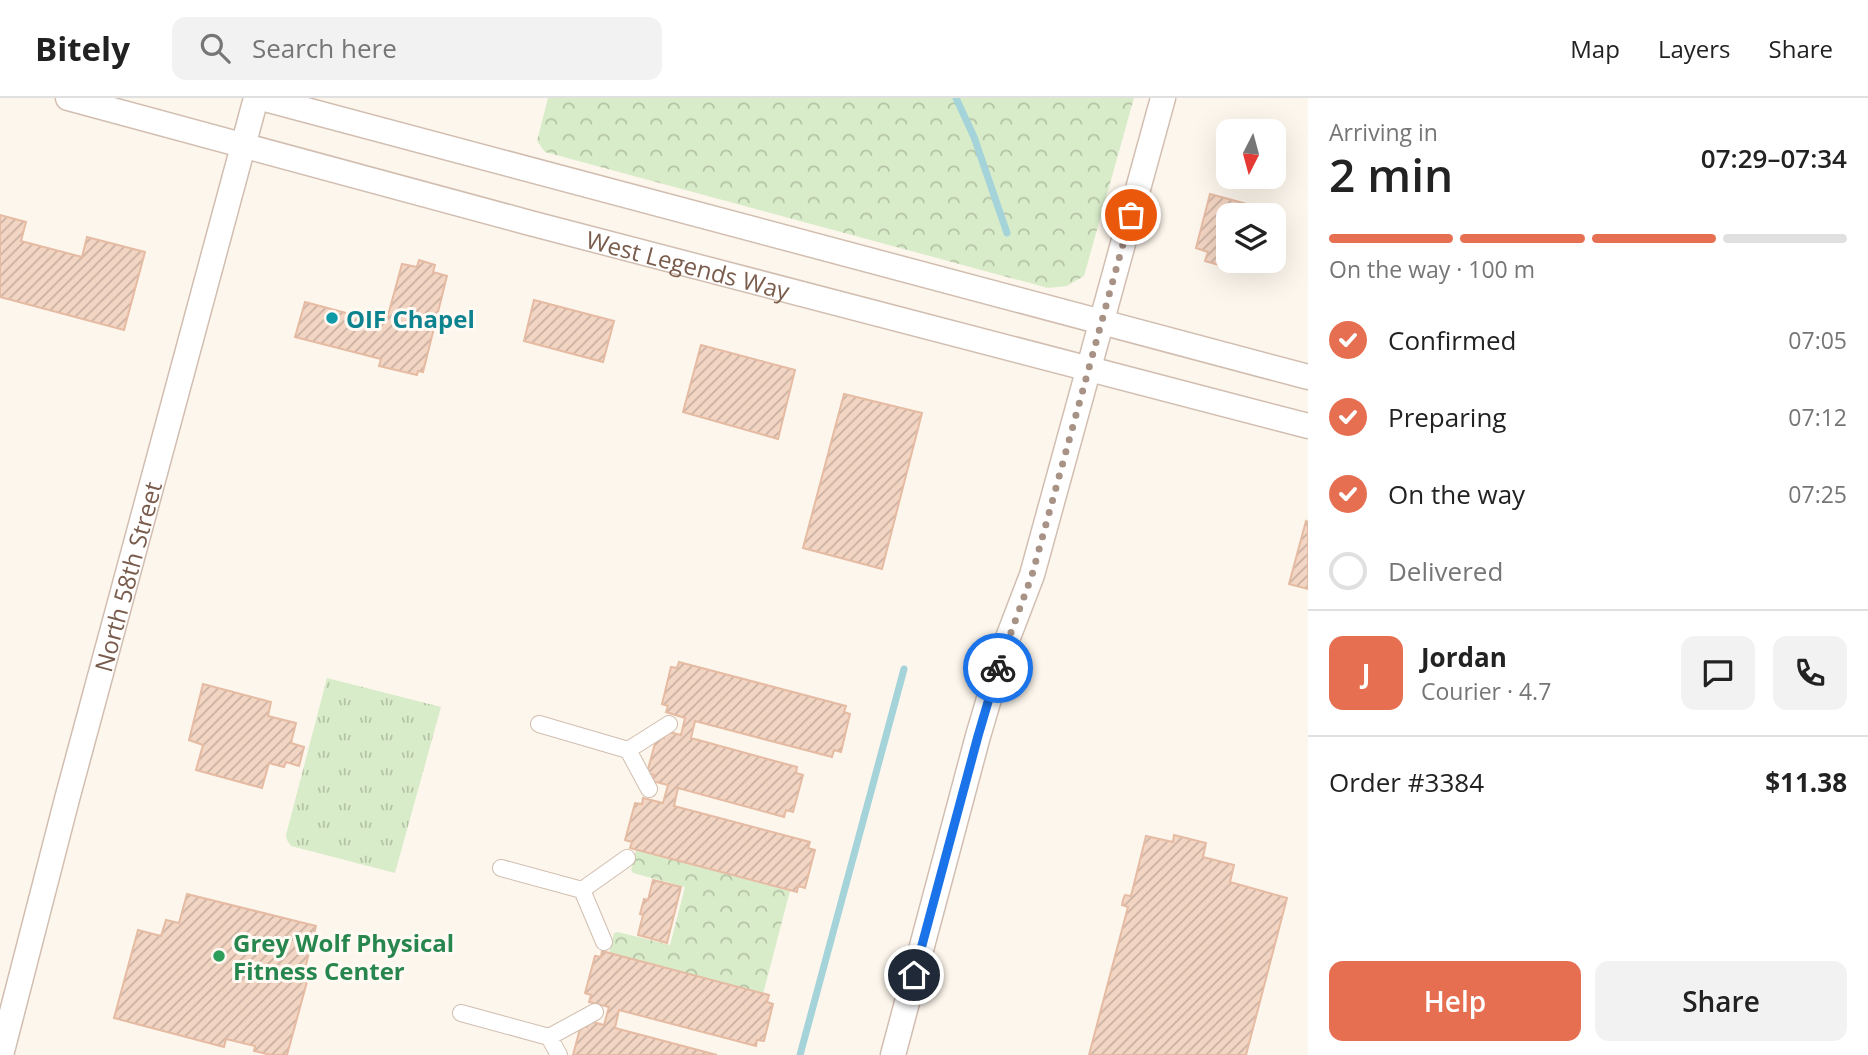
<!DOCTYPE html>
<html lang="en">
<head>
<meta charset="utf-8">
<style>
	body { margin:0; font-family:"Open Sans",sans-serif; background:#f2f2f2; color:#222; height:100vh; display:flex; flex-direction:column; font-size:26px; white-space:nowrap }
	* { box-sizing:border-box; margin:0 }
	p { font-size:23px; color:#767676 }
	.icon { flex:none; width:38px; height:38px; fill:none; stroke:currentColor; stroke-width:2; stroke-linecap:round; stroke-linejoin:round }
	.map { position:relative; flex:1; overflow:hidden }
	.panel { display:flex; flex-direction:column; background:#fff; width:560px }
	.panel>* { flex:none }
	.needle { width:46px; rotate:186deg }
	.tools { position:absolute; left:1216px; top:21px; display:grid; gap:14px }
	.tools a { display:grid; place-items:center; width:70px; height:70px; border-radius:14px; background:#fff; box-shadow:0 7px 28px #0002; font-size:35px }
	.pin { position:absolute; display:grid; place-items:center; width:60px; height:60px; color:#fff; margin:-30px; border:4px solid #fff; border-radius:50%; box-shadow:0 2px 7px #0007 }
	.courier { position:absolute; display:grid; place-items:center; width:70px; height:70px; margin:-35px; border:5px solid #1a73e8; border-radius:50%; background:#fff; color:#222; box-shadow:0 2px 9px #0007 }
	.headline em { font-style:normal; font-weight:600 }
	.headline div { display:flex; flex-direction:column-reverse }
	.headline { display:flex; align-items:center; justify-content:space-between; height:119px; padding:0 21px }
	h1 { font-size:46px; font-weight:600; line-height:52px }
	.bar { display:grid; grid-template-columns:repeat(4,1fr); gap:10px 7px; align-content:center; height:84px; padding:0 21px }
	.bar i { height:9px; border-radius:5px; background:#e0e0e0 }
	.bar .current { background:#e76f51 }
	.bar p { grid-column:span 4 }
	.line { display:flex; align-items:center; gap:18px; padding:0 21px; border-top:2px solid #e0e0e0 }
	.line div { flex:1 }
	.round { display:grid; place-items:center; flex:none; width:74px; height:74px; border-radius:14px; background:#f2f2f2 }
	ol { padding:0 21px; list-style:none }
	li { display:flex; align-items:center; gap:21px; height:77px }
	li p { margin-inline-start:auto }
	li .icon { padding:7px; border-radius:50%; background:#e76f51; color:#fff; stroke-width:4 }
	li:last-child { color:#767676 }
	li i { width:38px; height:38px; border:4px solid #e0e0e0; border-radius:50% }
	.action { display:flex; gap:14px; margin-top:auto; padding:14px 21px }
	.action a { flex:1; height:80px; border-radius:14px; background:#e76f51; color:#fff; font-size:28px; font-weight:600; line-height:80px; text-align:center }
	.action a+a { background:#f2f2f2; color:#222 }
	header { display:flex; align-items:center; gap:42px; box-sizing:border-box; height:98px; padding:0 35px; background:#fff; border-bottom:2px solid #e0e0e0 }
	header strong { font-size:33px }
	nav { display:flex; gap:38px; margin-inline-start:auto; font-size:24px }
	.search { width:490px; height:63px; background:#f2f2f2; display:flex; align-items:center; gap:18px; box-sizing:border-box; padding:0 24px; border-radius:14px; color:#767676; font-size:26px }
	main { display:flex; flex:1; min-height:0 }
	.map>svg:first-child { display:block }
	.grass { fill:url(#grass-tufts) }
	.forest { fill:url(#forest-crowns) }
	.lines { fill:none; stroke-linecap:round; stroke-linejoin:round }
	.stream { stroke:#a5d3da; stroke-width:7 }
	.building { fill:url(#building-hatch); stroke:#e6bba3; stroke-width:2 }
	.pedestrian-casing { stroke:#d1beb0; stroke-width:18 }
	.tertiary-casing { stroke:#d1beb0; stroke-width:27 }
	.pedestrian { stroke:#fff; stroke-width:16 }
	.tertiary { stroke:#fff; stroke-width:24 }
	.done { stroke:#a89285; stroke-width:7; stroke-dasharray:0 12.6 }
	.route { stroke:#1a73e8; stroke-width:9 }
	.culture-dot { fill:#0f9aa8; stroke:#fffaf3; stroke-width:2.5 }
	.leisure-dot { fill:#2e9e5b; stroke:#fffaf3; stroke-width:2.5 }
	.labels { text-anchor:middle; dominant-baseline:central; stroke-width:6; stroke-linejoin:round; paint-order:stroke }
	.street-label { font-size:24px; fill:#7a5c4d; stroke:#fffaf3 }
	.culture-label { font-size:24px; font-weight:bold; fill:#0d838f; stroke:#fffaf3; text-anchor:start }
	.leisure-label { font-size:24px; font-weight:bold; fill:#27864d; stroke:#fffaf3; text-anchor:start }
</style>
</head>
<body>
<header>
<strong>Bitely</strong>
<div class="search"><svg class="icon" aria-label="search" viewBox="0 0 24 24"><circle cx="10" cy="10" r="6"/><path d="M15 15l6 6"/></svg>Search here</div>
<nav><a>Map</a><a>Layers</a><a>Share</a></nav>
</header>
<main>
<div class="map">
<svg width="1308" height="957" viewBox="0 0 1308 957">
	<defs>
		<pattern id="grass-tufts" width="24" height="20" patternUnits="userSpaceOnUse" patternTransform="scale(1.75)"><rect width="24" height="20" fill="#d8ecc9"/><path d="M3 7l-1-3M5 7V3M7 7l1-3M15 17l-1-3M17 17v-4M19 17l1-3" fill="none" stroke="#b4c2a5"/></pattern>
		<pattern id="forest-crowns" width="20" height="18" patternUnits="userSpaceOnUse" patternTransform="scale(1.75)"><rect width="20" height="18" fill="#d8ecc9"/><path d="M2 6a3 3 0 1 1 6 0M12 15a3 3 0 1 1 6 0" fill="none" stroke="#b4c2a5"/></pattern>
		<pattern id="building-hatch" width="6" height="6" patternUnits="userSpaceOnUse" patternTransform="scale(1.75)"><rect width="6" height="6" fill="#f3d5c3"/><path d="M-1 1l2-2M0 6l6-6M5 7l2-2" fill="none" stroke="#cab0a1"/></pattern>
	</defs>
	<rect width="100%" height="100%" fill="#fdf6ec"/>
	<path class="grass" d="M327 580 441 609 395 775 291 748 287 742 286 737Z"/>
	<path class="forest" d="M548 0H1134L1084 178 1067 188 1048 190 545 54 537 43Z
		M636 752 790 793 763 896 609 855 614 835 618 834 670 847 685 789 633 775 631 772Z"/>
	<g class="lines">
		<path class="stream" d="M956 0 974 39 1007 135
			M800 957 904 571"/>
	</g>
	<path class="building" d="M1210 96 1273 113 1272 117H1228V159L1222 157 1219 167 1205 163 1208 154 1196 150Z
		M0 117 26 124 21 143 82 159 87 139 145 154 124 232 0 199Z
		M419 162 435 167 433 174 447 178 423 274 418 273 417 277 379 268 381 261 295 239 305 204 376 223 377 218 387 221 402 166 417 169Z
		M534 202 614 223 603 264 524 243Z
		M701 247 795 272 778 341 683 314Z
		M844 296 922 315 882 471 803 450Z
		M1306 423 1308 424V491L1289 486Z
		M679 564 846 608 844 614 850 616 841 654 834 652 832 659 695 623 691 640 797 669 796 675 803 677 793 714 786 712 784 719 678 690 674 708 810 744 808 750 815 752 805 790 798 788 797 794 630 750 632 744 625 742 635 705 642 706 643 700 663 705 668 687 652 683 654 677 647 675 657 638 664 640 665 633 681 637 685 620 666 614 668 608 662 606 671 569 677 570Z
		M203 586 271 604 268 618 296 625 291 645 304 649 299 668 286 664 284 669 269 665 262 690 196 672 203 647 189 642Z
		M1174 737 1206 745 1203 759 1234 767 1230 784 1287 800 1246 957H1089L1128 809 1122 807 1123 802 1125 797 1131 798 1146 738 1173 744Z
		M653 782 681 789 667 845 638 837 643 817 640 816 644 801 648 802Z
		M187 796 316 828 303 878 308 880 287 957H271L254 953 255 948 226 941 224 949 114 920 138 832 161 838 166 822 179 825Z
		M602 853 769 897 767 904 773 906 764 943 757 942 756 948 619 912 615 930 717 957H573L581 927 587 929 589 923 604 927 609 909 589 904 591 897 585 895 595 858 601 859Z"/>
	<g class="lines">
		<g class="pedestrian-casing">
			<path id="pedestrian" d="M539 626 628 652
				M649 691 628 652 669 626
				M501 770 582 792
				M604 844 582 792 627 760
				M461 915 549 939
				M559 957 549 939 595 914"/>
		</g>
		<g class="tertiary-casing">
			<g id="tertiary">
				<path id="s1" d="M68 0 530 125 1308 328"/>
				<path d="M261 0 1308 279"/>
				<path id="s2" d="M1 957 67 701 256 0"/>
				<path d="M893 957 978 638 1004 550 1032 477 1163 0"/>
			</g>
		</g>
		<use href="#pedestrian" class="pedestrian"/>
		<use href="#tertiary" class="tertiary"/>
	</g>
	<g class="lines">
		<path class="done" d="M998 570 1032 477 1131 117"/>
		<path class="route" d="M914 877 978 638 998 570"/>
	</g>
	<circle class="culture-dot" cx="332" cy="220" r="7"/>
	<circle class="leisure-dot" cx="219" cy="858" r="7"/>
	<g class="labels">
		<g class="street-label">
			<text stroke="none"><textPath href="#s1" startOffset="642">West Legends Way</textPath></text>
			<text stroke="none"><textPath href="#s2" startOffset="495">North 58th Street</textPath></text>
		</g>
		<g class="culture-label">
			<text x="346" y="220">OIF Chapel</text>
		</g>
		<g class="leisure-label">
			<text x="233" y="844">Grey Wolf Physical<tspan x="233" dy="28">Fitness Center</tspan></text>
		</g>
	</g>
</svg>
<div class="tools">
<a><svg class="needle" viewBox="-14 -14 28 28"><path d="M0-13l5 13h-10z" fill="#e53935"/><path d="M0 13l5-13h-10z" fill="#767676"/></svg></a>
<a><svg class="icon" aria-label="layers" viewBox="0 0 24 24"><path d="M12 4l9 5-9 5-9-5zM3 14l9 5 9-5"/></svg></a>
</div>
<div class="pin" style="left:1131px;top:117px;background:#ea580c"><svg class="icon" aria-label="bag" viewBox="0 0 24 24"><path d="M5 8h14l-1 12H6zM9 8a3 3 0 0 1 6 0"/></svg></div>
<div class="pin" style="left:914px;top:877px;background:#1f2937"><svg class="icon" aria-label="home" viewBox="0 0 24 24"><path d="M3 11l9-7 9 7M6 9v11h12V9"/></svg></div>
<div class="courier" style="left:998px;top:570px"><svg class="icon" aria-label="bike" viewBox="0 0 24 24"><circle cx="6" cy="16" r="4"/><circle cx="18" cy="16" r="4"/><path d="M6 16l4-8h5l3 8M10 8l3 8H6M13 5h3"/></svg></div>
</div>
<section class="panel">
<div class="headline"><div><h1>2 min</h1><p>Arriving in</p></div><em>07:29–07:34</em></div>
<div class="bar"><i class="current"></i><i class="current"></i><i class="current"></i><i></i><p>On the way · 100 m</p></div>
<ol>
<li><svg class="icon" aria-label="check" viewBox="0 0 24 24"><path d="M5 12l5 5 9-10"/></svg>Confirmed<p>07:05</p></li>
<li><svg class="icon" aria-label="check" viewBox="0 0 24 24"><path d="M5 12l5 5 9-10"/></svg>Preparing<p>07:12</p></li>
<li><svg class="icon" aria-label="check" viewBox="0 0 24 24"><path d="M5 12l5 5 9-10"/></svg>On the way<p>07:25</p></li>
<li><i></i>Delivered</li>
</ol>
<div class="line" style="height:126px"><b class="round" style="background:#e76f51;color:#fff">J</b><div><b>Jordan</b><p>Courier · 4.7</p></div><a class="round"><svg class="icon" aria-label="chat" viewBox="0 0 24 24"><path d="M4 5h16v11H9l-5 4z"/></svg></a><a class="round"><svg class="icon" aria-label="phone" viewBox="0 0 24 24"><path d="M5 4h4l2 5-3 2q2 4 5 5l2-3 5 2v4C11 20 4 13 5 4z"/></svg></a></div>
<div class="line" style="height:91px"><div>Order #3384</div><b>$11.38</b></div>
<div class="action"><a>Help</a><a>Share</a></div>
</section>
</main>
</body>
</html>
